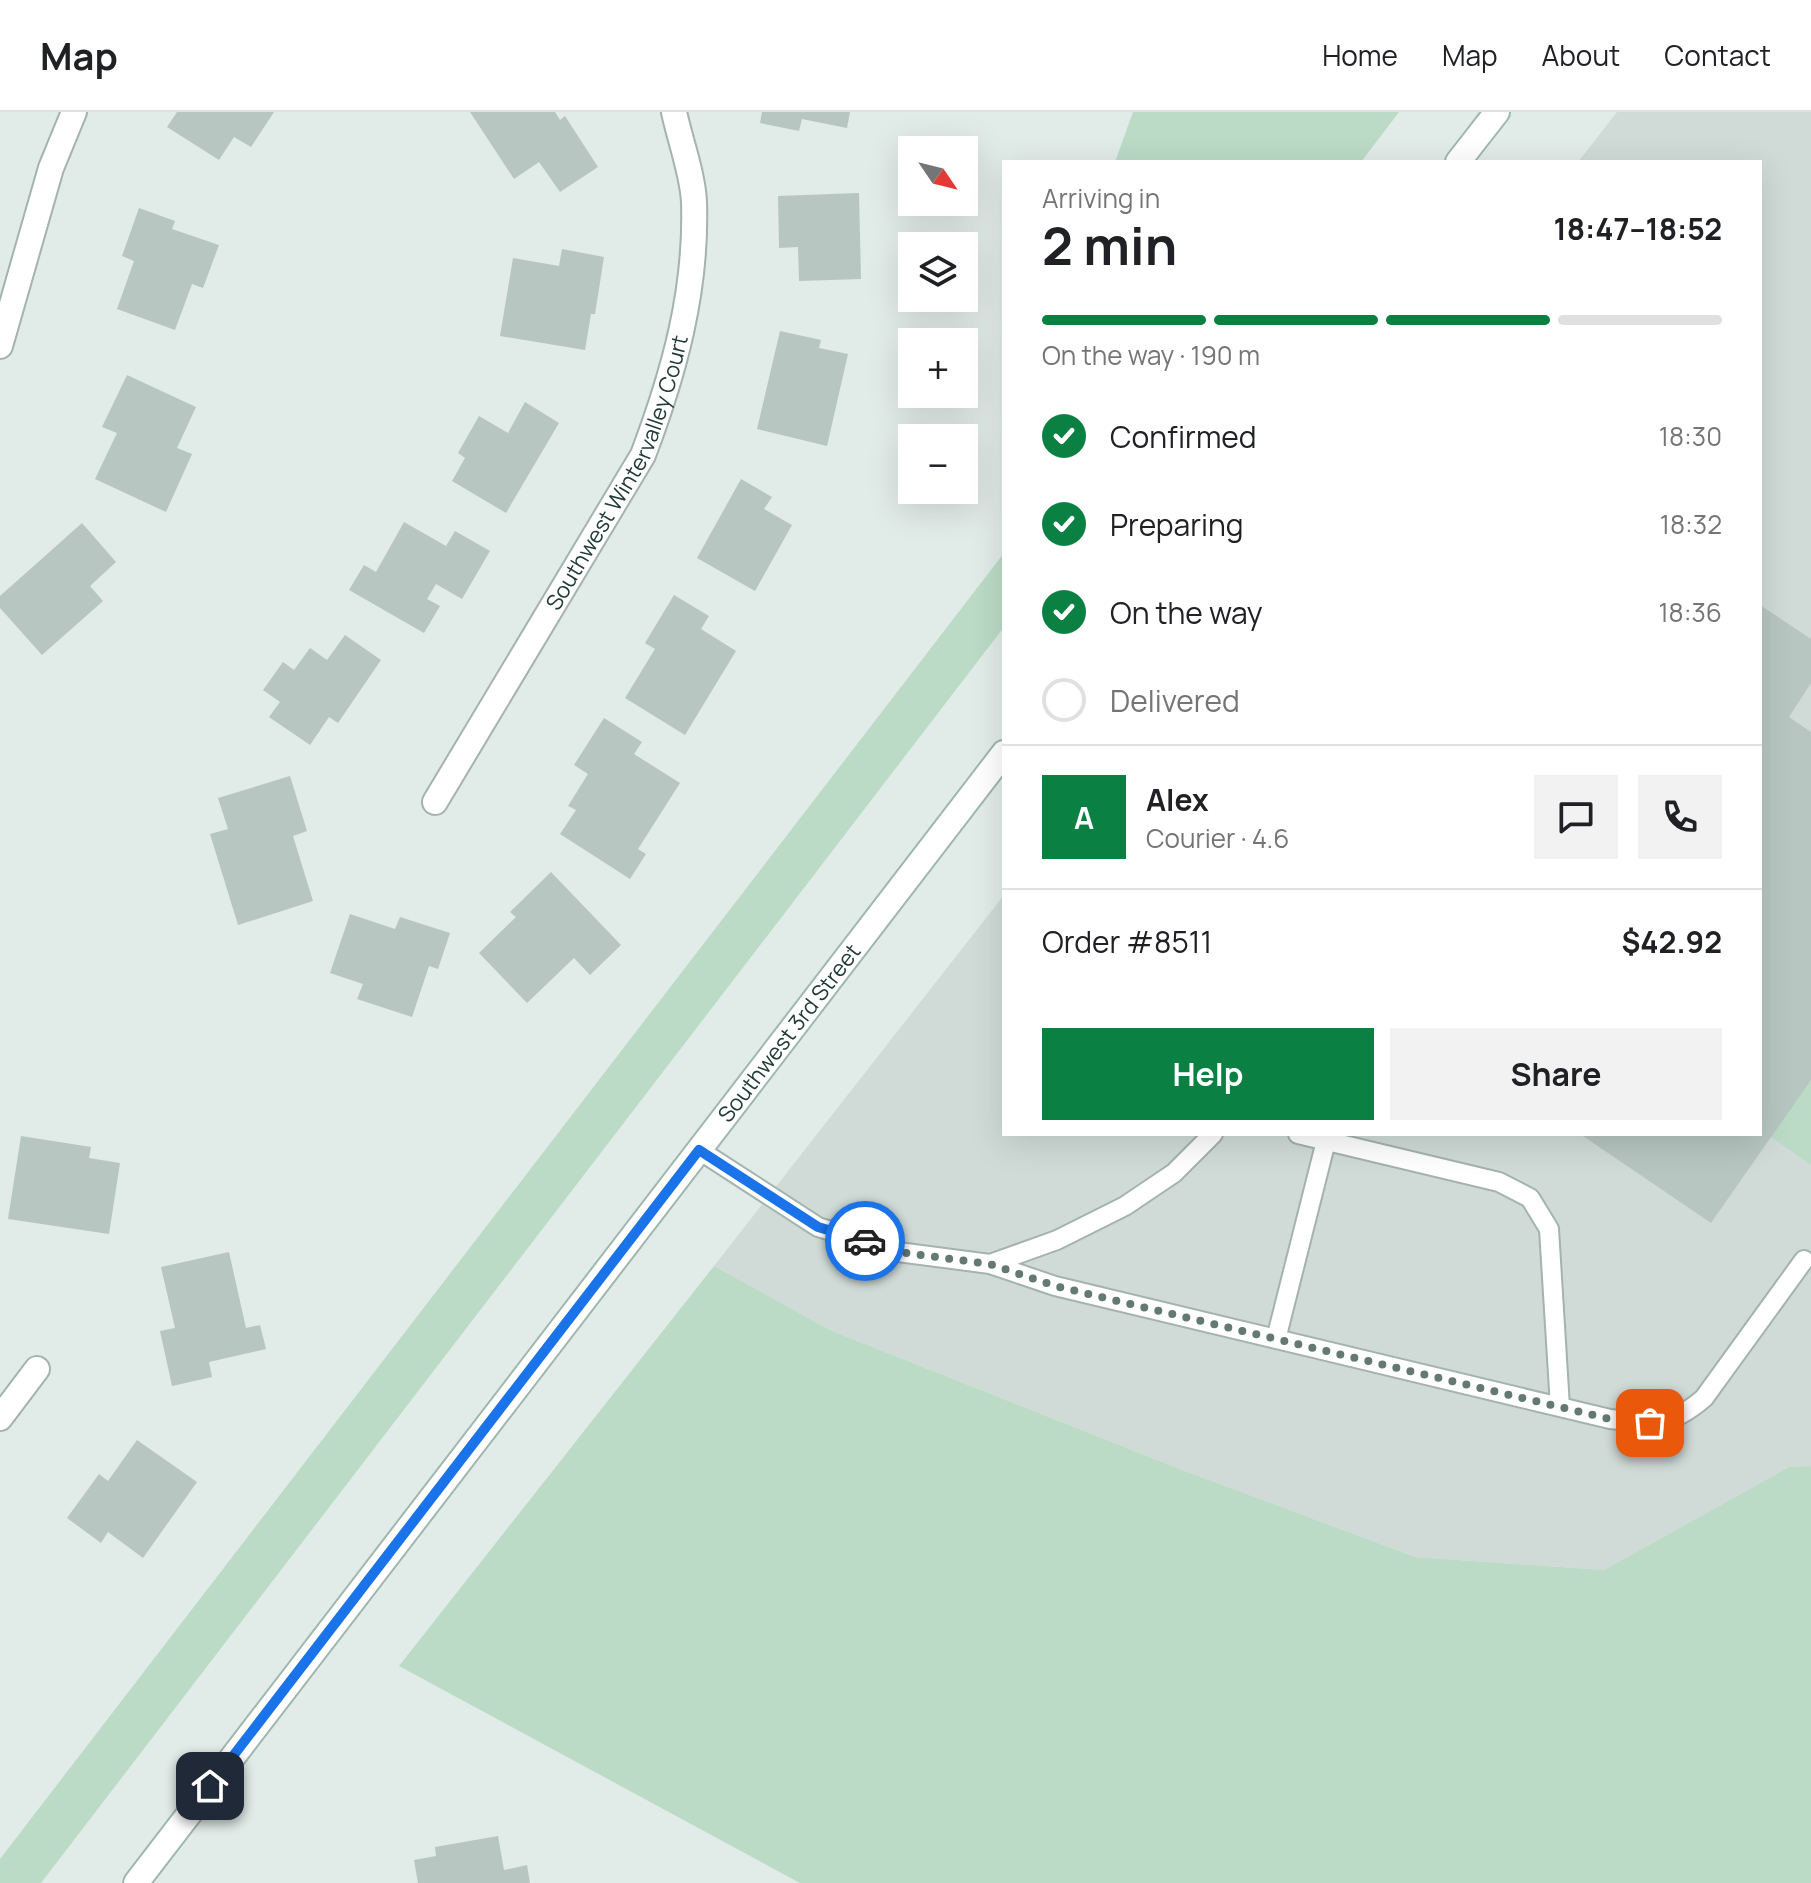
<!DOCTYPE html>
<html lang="en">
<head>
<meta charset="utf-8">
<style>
	body { margin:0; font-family:Manrope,sans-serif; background:#f2f2f2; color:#202124; height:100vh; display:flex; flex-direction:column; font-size:30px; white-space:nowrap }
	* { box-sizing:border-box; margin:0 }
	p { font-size:26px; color:#757577 }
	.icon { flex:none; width:44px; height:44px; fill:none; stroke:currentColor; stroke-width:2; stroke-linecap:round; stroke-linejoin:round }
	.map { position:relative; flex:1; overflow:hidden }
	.details { position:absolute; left:1002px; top:48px; width:760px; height:976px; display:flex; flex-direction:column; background:#fff; border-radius:0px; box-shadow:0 8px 32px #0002 }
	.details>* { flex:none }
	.needle { width:52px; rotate:125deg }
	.controls { position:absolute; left:898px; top:24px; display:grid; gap:16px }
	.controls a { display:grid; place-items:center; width:80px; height:80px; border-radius:0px; background:#fff; box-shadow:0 8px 32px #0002; font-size:40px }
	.pin { position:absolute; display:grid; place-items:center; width:68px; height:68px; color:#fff; margin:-34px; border-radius:16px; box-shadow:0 4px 12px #0006 }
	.courier { position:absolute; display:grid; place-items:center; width:80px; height:80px; margin:-40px; border:6px solid #1a73e8; border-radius:50%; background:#fff; color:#222; box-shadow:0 2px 10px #0007 }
	.headline em { font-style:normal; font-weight:700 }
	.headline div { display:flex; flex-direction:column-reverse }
	.headline { display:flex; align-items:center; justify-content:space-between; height:136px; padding:0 40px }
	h1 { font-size:52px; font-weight:700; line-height:60px }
	.bar { display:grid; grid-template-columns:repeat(4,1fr); gap:12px 8px; align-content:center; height:96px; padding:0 40px }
	.bar i { height:10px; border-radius:6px; background:#e0e0e0 }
	.bar .current { background:#0b8043 }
	.bar p { grid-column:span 4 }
	.line { display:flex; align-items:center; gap:20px; padding:0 40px; border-top:2px solid #e0e0e0 }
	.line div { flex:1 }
	.round { display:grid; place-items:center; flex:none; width:84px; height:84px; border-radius:0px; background:#f2f2f2 }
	ol { padding:0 40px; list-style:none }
	li { display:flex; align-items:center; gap:24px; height:88px }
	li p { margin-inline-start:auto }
	li .icon { padding:8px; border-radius:50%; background:#0b8043; color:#fff; stroke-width:4 }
	li:last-child { color:#757577 }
	li i { width:44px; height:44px; border:4px solid #e0e0e0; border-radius:50% }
	.primary-button { display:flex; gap:16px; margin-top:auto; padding:16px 40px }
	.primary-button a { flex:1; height:92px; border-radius:0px; background:#0b8043; color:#fff; font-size:32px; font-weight:700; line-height:92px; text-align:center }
	.primary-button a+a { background:#f2f2f2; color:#202124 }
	header { display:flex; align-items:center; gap:48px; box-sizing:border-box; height:112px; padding:0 40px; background:#fff; border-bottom:2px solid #e0e0e0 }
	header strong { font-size:38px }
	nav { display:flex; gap:44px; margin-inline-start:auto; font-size:28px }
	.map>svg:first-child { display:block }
	.built { fill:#d0dbd7 }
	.green { fill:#bbdbc6 }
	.building { fill:#b7c6c1 }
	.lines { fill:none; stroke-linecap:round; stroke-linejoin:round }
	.lane-casing { stroke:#a4b3ae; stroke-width:22 }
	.street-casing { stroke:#a4b3ae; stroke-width:28 }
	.secondary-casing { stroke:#a0b6b0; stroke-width:28 }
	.lane { stroke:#fff; stroke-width:18 }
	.street { stroke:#fff; stroke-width:24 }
	.secondary { stroke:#fff; stroke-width:24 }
	.done { stroke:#657974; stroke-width:8; stroke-dasharray:0 14.4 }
	.route { stroke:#1a73e8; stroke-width:10 }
	.labels { text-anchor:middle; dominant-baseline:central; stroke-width:6; stroke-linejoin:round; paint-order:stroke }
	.street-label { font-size:22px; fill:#223b36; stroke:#f2f8f5 }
</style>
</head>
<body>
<header>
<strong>Map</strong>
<nav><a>Home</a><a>Map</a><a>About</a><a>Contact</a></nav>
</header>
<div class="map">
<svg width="1811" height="1771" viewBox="0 0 1811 1771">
	<rect width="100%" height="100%" fill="#e1ebe7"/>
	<path class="built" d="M1617 0H1811V1354L1789 1355 1604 1458 1415 1445 1182 1358 832 1219 714 1154 1004 783V1022H1760V50H1578Z"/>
	<path class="green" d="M1133 0H1399L1361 50H1115Z
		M1004 441V515L41 1771H0V1747Z
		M1811 968V1053L1770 1024Z
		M714 1154 832 1219 1182 1358 1415 1445 1604 1458 1789 1355 1811 1354V1771H800L399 1554Z"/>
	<path class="building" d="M177 0H274L251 35 234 25 219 48 167 15Z
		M470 0H555L560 8 565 4 598 55 560 80 539 50 514 67Z
		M762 0H850L847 16 802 7 799 19 760 11Z
		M859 81 861 167 799 169 798 135 779 136 778 84Z
		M139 96 175 109 172 117 219 133 203 176 192 172 175 218 117 197 134 149 122 144Z
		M562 137 604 145 595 202H591L585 238 500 224 513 146 559 154Z
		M780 219 821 228 819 236 848 242 827 334 757 317Z
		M127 263 196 295 177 336 192 342 166 400 95 367 117 321 102 315Z
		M525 290 559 311 506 401 452 369 465 346 458 341 479 304 508 321Z
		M741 367 772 385 764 397 792 413 755 479 697 446Z
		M404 410 446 434 455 419 490 439 462 487 436 472 427 487 440 494 424 521 349 478 364 453 376 460Z
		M82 411 116 450 90 474 103 489 42 543 0 496V484Z
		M674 483 709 504 701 517 736 539 685 623 625 586 655 537 645 531Z
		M1760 493 1811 527V571L1789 605 1811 620V968L1711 1111 1580 1022H1760Z
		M345 523 381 548 338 611 329 605 310 633 269 605 280 590 263 578 283 550 294 558 310 536 327 548Z
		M604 606 642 630 634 642 680 671 638 737 646 742 630 767 560 722 576 698 568 694 588 662 574 653Z
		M290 664 307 719 293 724 313 789 238 813 210 722 228 717 218 686Z
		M551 760 621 833 590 863 574 846 527 891 479 841 516 805 510 800Z
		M350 802 395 817 400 805 450 821 438 857 429 854 412 905 357 887 363 872 330 861Z
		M21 1024 91 1035 89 1046 120 1051 109 1122 8 1107Z
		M229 1140 246 1216 260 1213 266 1237 209 1250 212 1265 172 1274 160 1219 175 1216 161 1155Z
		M137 1328 197 1370 143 1446 108 1420 101 1431 67 1406 99 1362 108 1369Z
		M498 1724 504 1758 527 1753 530 1771H418L414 1748 436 1744 435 1735Z"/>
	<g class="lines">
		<g class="lane-casing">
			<path id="lane" d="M1298 1022 1499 1070 1530 1086 1549 1117 1560 1295
				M699 1038 818 1115 898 1140 990 1152 1057 1128 1125 1094 1174 1061 1213 1022
				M990 1152 1055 1174 1610 1307C1653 1312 1669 1316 1704 1286L1804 1148
				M1276 1227 1326 1029"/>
		</g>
		<g class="street-casing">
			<g id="street">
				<path d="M0 234 51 56 74 0"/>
				<path id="s1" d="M435 690 643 343C674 261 697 179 694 90 693 63 680 28 674 0"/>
				<path d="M0 1306 37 1257"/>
			</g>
		</g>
		<g class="secondary-casing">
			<g id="secondary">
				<path d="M1458 50 1497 0"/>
				<path id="s2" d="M136 1771 1004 641"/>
			</g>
		</g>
		<use href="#lane" class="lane"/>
		<use href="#street" class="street"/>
		<use href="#secondary" class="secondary"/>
	</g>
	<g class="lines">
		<path class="done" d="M865 1129 898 1140 990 1152 1055 1174 1610 1307 1650 1311"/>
		<path class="route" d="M210 1674 699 1038 818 1115 865 1129"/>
	</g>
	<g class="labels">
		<g class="street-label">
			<text stroke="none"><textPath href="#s1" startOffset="378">Southwest Wintervalley Court</textPath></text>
			<text stroke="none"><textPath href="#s2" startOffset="1072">Southwest 3rd Street</textPath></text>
		</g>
	</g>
</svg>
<div class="controls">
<a><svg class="needle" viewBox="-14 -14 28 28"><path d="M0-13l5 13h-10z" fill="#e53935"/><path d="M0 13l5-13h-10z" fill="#757577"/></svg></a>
<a><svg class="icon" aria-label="layers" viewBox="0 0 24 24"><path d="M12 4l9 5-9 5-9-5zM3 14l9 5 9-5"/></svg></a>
<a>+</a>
<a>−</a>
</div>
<div class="pin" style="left:1650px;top:1311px;background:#ea580c"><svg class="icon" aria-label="bag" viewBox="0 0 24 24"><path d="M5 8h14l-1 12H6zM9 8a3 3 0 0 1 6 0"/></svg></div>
<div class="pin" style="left:210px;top:1674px;background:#1f2937"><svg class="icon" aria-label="home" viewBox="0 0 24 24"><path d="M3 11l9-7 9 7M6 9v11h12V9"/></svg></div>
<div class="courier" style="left:865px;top:1129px"><svg class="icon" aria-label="car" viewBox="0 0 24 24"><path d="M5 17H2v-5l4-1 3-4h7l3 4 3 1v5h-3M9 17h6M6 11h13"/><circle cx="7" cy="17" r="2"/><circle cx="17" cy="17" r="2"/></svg></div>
<section class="details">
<div class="headline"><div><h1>2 min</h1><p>Arriving in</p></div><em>18:47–18:52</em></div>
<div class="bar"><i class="current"></i><i class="current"></i><i class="current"></i><i></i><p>On the way · 190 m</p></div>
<ol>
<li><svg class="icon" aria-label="check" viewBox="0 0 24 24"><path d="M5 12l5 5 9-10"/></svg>Confirmed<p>18:30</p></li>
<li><svg class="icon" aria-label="check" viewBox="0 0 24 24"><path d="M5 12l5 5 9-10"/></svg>Preparing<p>18:32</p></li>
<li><svg class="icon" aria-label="check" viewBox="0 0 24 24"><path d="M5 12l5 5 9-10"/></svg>On the way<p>18:36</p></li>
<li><i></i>Delivered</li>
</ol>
<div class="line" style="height:144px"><b class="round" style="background:#0b8043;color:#fff">A</b><div><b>Alex</b><p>Courier · 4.6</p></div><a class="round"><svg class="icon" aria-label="chat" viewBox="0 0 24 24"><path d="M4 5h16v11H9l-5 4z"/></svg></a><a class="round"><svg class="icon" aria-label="phone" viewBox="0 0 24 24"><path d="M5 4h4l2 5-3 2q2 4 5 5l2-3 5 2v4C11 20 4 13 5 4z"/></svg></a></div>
<div class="line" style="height:104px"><div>Order #8511</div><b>$42.92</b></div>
<div class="primary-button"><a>Help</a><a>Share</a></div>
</section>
</div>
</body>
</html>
